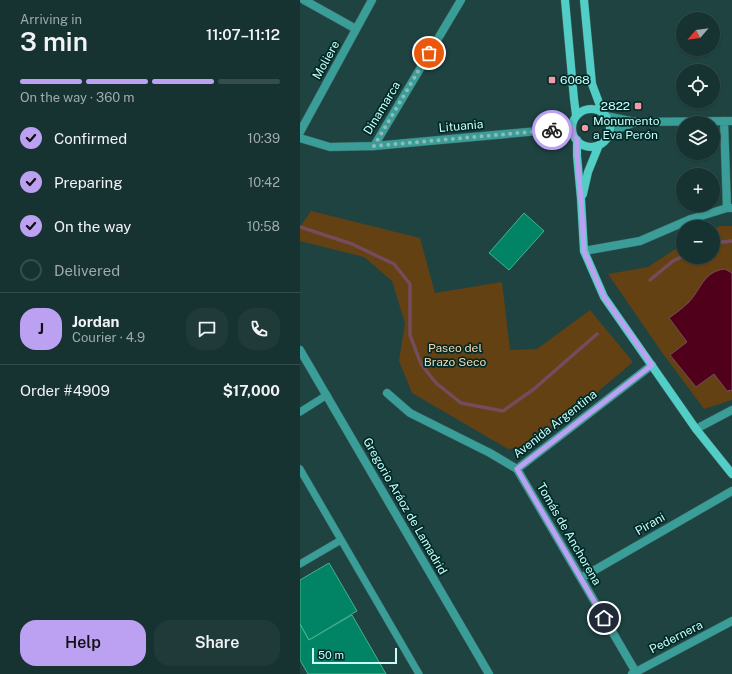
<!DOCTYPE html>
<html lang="en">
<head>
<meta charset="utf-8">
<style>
	body { margin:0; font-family:"Public Sans",sans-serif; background:#1f3a39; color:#f1f3f6; height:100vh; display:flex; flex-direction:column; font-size:15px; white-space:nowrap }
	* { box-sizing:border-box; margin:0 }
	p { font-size:13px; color:#9eaaab }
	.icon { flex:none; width:22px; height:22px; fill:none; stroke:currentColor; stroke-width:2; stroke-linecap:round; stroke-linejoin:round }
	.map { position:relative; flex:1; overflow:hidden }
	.drawer { display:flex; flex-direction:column; background:#163231; width:300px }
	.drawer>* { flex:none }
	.needle { width:26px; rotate:242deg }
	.buttons { position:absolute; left:376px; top:12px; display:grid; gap:8px }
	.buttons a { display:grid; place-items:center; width:44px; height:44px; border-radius:50%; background:#163231; box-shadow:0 1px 3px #0004,0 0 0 1px #354d4d; font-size:20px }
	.scale { position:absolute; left:12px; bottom:10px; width:85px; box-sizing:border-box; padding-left:4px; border:2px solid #c8fdf8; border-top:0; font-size:11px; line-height:14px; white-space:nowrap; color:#c8fdf8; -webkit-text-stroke:3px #012927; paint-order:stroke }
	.pin { position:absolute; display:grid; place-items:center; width:34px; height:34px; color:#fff; margin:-17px; border:2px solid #fff; border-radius:50%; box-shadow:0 1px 4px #0007 }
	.courier { position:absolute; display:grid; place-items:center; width:40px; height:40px; margin:-20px; border:3px solid #bca0f2; border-radius:50%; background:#fff; color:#222; box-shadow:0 1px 5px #0007 }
	.overview em { font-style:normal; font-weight:600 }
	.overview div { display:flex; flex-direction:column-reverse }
	.overview { display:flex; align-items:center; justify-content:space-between; height:68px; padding:0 20px }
	h1 { font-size:26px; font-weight:600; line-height:30px }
	.bar { display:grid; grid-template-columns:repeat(4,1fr); gap:6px 4px; align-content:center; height:48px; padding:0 20px }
	.bar i { height:5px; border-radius:3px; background:#354d4d }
	.bar .selected { background:#bca0f2 }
	.bar p { grid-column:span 4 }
	.line { display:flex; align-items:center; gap:10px; padding:0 20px; border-top:1px solid #354d4d }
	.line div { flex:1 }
	.round { display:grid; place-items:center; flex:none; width:42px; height:42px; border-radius:16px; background:#1f3a39 }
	ol { padding:0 20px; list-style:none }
	li { display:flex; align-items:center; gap:12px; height:44px }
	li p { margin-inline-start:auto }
	li .icon { padding:4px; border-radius:50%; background:#bca0f2; color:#111; stroke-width:4 }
	li:last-child { color:#9eaaab }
	li i { width:22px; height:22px; border:2px solid #354d4d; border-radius:50% }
	.action { display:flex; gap:8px; margin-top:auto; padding:8px 20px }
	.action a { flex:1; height:46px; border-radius:16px; background:#bca0f2; color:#111; font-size:16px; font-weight:600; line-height:46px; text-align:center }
	.action a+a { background:#1f3a39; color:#f1f3f6 }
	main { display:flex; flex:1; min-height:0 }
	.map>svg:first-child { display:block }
	.green { fill:#644112 }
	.water { fill:#51001b; stroke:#754c5d }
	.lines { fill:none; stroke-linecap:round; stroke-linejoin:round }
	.stream { stroke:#754c5d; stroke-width:3.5 }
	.building { fill:#018466; stroke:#48b090 }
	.lane-casing { stroke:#39615e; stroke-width:8 }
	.street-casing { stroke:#39615e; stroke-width:9 }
	.secondary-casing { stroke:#39615e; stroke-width:9 }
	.lane { stroke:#3a9d97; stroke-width:7 }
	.street { stroke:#3a9d97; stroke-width:8 }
	.secondary { stroke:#52cec6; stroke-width:8 }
	.done { stroke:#8cbcb8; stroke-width:4; stroke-dasharray:0 7.2 }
	.route { stroke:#bca0f2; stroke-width:5 }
	.poi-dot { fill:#f39aa8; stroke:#012927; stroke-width:1.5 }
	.labels { text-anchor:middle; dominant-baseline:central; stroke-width:3.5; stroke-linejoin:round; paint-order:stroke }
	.street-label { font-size:12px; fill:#c8fdf8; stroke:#012927 }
	.poi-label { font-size:12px; fill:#c8fdf8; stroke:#012927; text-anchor:start }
	.park-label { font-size:12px; fill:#fcd6ad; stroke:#012927 }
</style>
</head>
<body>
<main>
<section class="drawer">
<div class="overview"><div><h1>3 min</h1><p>Arriving in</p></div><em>11:07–11:12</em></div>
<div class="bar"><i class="selected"></i><i class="selected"></i><i class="selected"></i><i></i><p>On the way · 360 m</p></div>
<ol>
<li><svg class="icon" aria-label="check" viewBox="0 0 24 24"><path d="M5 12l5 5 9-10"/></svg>Confirmed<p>10:39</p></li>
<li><svg class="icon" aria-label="check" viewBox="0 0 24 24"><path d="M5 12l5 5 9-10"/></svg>Preparing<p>10:42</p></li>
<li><svg class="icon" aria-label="check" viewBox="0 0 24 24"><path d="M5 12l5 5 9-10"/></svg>On the way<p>10:58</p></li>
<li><i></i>Delivered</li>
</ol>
<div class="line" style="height:72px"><b class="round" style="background:#bca0f2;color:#111">J</b><div><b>Jordan</b><p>Courier · 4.9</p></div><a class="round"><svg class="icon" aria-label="chat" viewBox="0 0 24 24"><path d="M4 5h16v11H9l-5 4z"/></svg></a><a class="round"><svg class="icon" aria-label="phone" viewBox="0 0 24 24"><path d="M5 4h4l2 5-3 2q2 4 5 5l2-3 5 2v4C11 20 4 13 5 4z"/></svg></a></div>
<div class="line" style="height:52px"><div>Order #4909</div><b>$17,000</b></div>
<div class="action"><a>Help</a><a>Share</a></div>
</section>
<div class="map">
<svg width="432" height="674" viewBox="0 0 432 674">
	<rect width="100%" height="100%" fill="#1e4341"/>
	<path class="green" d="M11 211 120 238 135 293 202 282 210 350 237 349 290 310 333 362 294 395 227 447 208 449 112 393 99 361 105 323 92 281 64 257 0 241V227Z
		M420 226H432V400L404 409 361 351 308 274 348 267 383 244V257H413V230Z"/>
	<path class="water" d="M425 269 432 273V390L427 391 414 374 396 387 370 355 387 342 369 318C376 313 383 308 389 302 401 289 404 271 425 269Z"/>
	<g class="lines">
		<path class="stream" d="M0 227 52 244 94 264 110 284V335L121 364 136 383 161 403 203 411 234 389 297 334
			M413 243 432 241
			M350 280 373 261 383 256"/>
	</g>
	<path class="building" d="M224 213 244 231 209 270 189 253Z
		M29 563 57 611 9 640 0 624V580Z
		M52 615 86 674H8L0 660V624L9 640Z"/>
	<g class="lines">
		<g class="lane-casing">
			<path id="lane" d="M0 412 27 395
				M0 469 119 674
				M0 564 41 540"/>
		</g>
		<g class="street-casing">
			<path id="street" d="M4 0 56 29
				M306 116 335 122 432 121
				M424 121 427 208
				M0 132 72 0
				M310 132 335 122
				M0 138 30 147 74 146 272 128
				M74 146 161 0
				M284 251 340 241 391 219 427 208H432
				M0 350 189 674
				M87 393 110 413 190 453 217 469 337 674
				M396 429 432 410
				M217 469 352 365
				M281 578 432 491
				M332 674 432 621"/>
		</g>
		<g class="secondary-casing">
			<path id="secondary" d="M265 0 274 99 276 115
				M284 0 292 84 302 111
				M272 128a19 19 0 1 1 38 0a19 19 0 1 1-38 0Z
				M277 140V156L281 199 284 251 304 297 396 429 432 474
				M283 194 288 172 299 145"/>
		</g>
		<use href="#lane" class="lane"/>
		<use href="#street" class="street"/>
		<use href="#secondary" class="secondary"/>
	</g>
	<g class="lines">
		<path class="done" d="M129 53 74 146 252 130"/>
		<path class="route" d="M252 130 272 128 273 134 277 140V156L281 199 284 251 304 297 352 365 217 469 304 618"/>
	</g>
	<g class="poi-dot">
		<rect x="248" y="76" width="8" height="8" rx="2"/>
		<rect x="334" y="102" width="8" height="8" rx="2"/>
		<circle cx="285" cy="128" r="4"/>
	</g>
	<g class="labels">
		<g class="street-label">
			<text transform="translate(26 60) rotate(-61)">Moliere</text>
			<text transform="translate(82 108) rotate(-59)">Dinamarca</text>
			<text transform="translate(161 126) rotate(-5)">Lituania</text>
			<text transform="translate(255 424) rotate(-38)">Avenida Argentina</text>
			<text transform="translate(105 506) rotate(60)">Gregorio Aráoz de Lamadrid</text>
			<text transform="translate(350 524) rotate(-30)">Pirani</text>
			<text transform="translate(269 534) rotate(60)">Tomás de Anchorena</text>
			<text transform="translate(376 637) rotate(-27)">Pedernera</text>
		</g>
		<g class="poi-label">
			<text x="260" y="80">6068</text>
			<text x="330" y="106" text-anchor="end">2822</text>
			<text x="293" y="121">Monumento<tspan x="293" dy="14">a Eva Perón</tspan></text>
		</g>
		<g class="park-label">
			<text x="155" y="348">Paseo del<tspan x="155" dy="14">Brazo Seco</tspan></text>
		</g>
	</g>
</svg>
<div class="buttons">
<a><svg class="needle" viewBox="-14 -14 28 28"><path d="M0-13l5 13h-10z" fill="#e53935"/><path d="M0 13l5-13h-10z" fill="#9eaaab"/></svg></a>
<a><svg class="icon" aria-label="locate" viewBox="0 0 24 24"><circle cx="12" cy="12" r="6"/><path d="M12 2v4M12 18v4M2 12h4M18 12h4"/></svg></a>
<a><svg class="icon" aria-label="layers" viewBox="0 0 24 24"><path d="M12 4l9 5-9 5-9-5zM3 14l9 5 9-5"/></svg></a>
<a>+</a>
<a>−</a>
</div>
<div class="scale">50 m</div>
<div class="pin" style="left:129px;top:53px;background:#ea580c"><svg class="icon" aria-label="bag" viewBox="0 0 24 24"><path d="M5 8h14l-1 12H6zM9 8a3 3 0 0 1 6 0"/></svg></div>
<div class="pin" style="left:304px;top:618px;background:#1f2937"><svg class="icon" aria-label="home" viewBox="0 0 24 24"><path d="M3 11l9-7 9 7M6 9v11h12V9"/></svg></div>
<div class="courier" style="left:252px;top:130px"><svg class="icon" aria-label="bike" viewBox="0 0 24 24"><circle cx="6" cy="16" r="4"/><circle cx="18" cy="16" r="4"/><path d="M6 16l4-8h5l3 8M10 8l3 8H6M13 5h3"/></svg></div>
</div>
</main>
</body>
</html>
